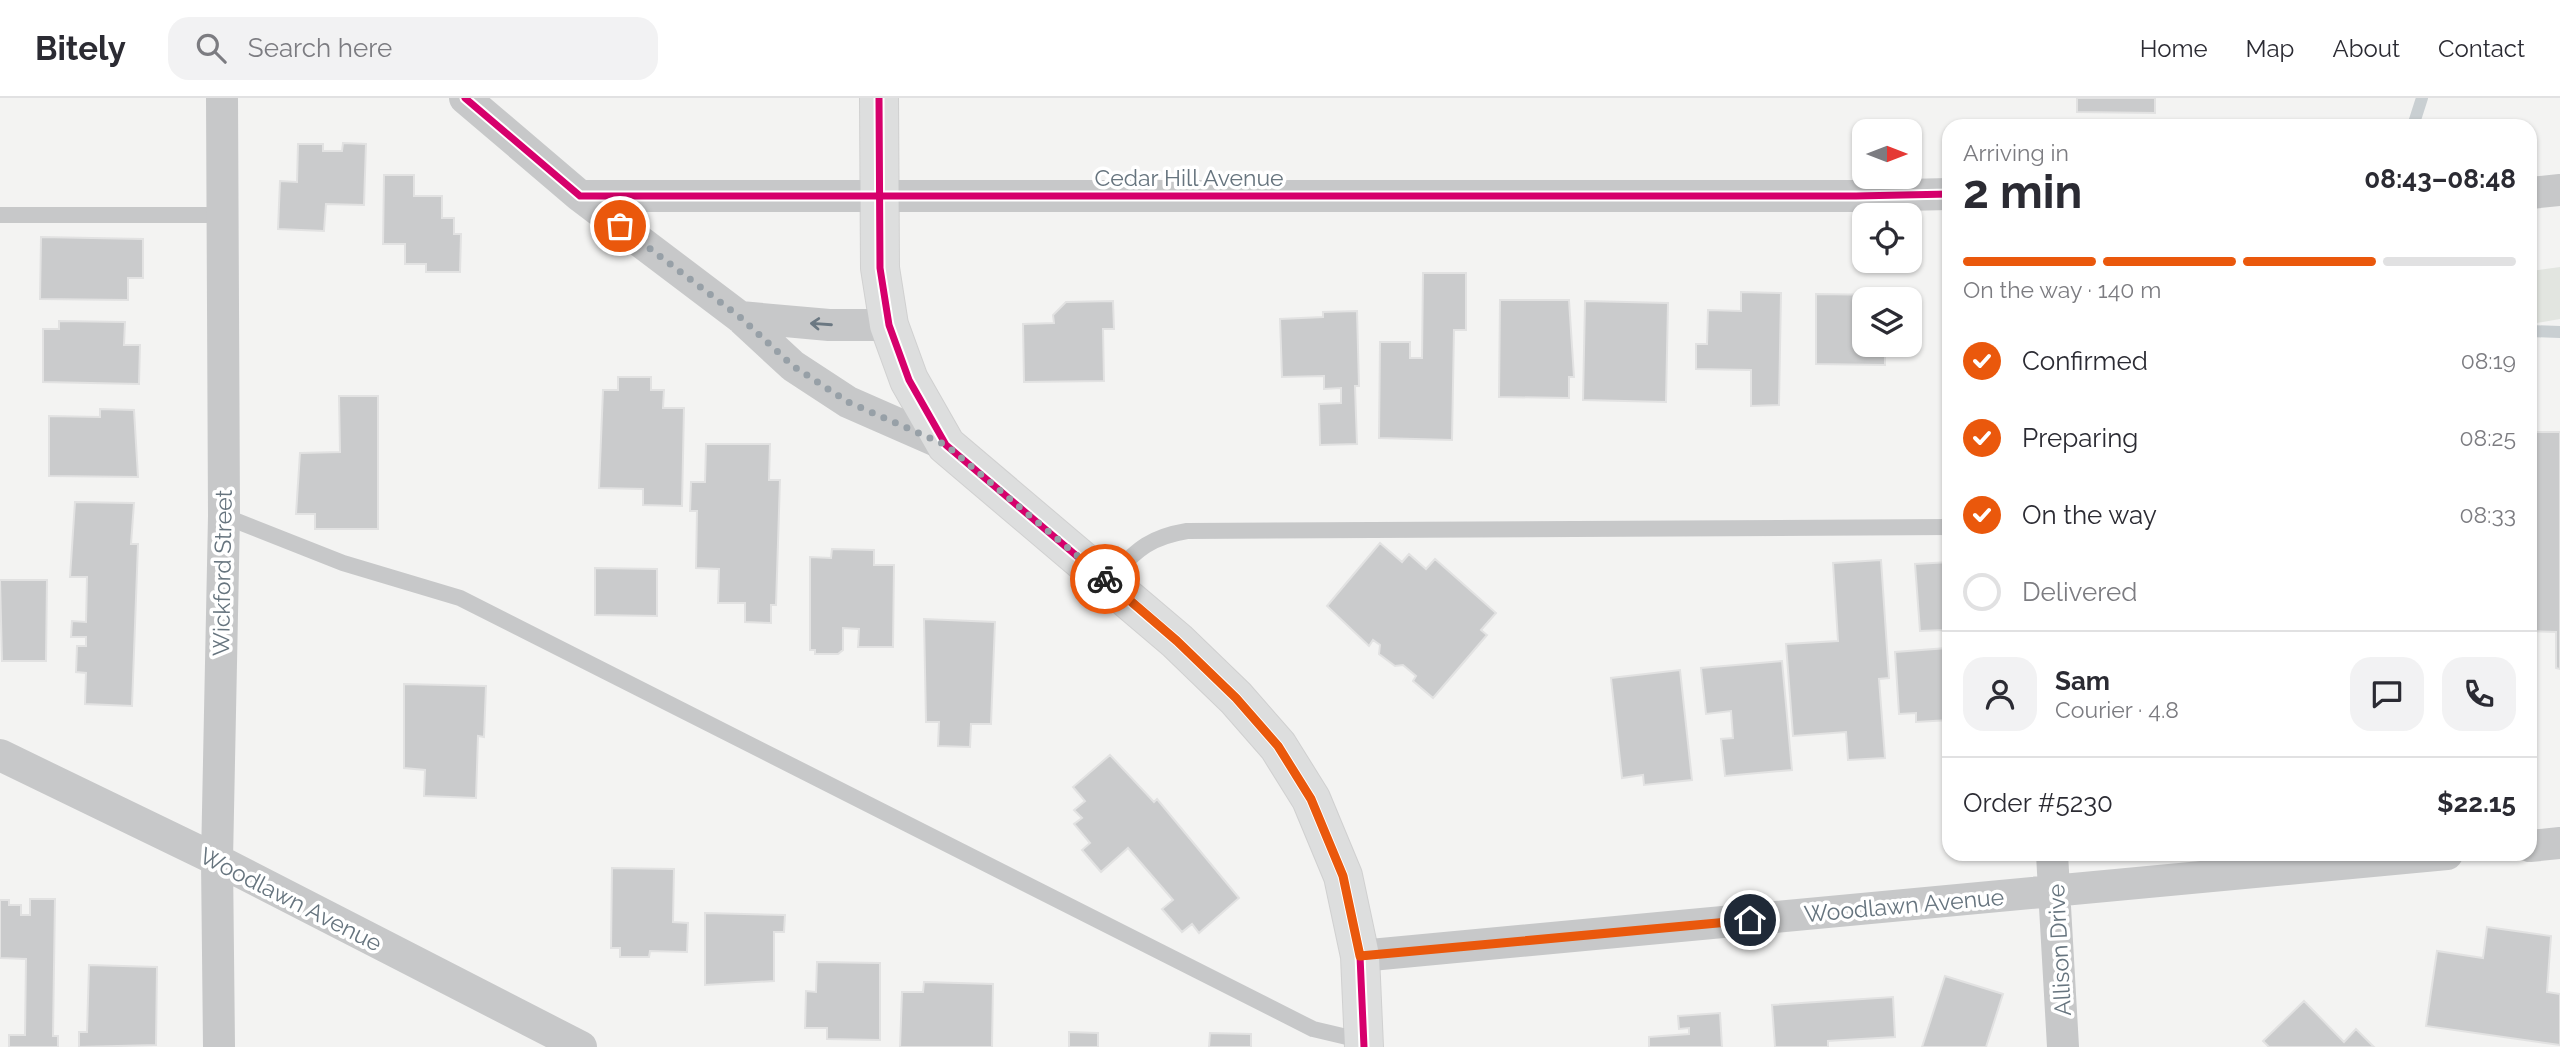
<!DOCTYPE html>
<html lang="en">
<head>
<meta charset="utf-8">
<style>
	body { margin:0; font-family:Raleway,sans-serif; background:#f2f2f3; color:#2b2b33; height:100vh; display:flex; flex-direction:column; font-size:26px; white-space:nowrap }
	* { box-sizing:border-box; margin:0 }
	p { font-size:23px; color:#7c7c81 }
	.icon { flex:none; width:38px; height:38px; fill:none; stroke:currentColor; stroke-width:2; stroke-linecap:round; stroke-linejoin:round }
	.map { position:relative; flex:1; overflow:hidden }
	.details { position:absolute; left:1942px; top:21px; width:595px; height:742px; display:flex; flex-direction:column; background:#fff; border-radius:21px; box-shadow:0 2px 5px #0004 }
	.details>* { flex:none }
	.needle { width:46px; rotate:90deg }
	.buttons { position:absolute; left:1852px; top:21px; display:grid; gap:14px }
	.buttons a { display:grid; place-items:center; width:70px; height:70px; border-radius:14px; background:#fff; box-shadow:0 2px 5px #0004; font-size:35px }
	.pin { position:absolute; display:grid; place-items:center; width:60px; height:60px; color:#fff; margin:-30px; border:4px solid #fff; border-radius:50%; box-shadow:0 2px 7px #0007 }
	.courier { position:absolute; display:grid; place-items:center; width:70px; height:70px; margin:-35px; border:5px solid #ea580c; border-radius:50%; background:#fff; color:#222; box-shadow:0 2px 9px #0007 }
	.overview em { font-style:normal; font-weight:700 }
	.overview div { display:flex; flex-direction:column-reverse }
	.overview { display:flex; align-items:center; justify-content:space-between; height:119px; padding:0 21px }
	h1 { font-size:46px; font-weight:700; line-height:52px }
	.bar { display:grid; grid-template-columns:repeat(4,1fr); gap:10px 7px; align-content:center; height:84px; padding:0 21px }
	.bar i { height:9px; border-radius:5px; background:#e1e1e2 }
	.bar .current { background:#ea580c }
	.bar p { grid-column:span 4 }
	.line { display:flex; align-items:center; gap:18px; padding:0 21px; border-top:2px solid #e1e1e2 }
	.line div { flex:1 }
	.round { display:grid; place-items:center; flex:none; width:74px; height:74px; border-radius:21px; background:#f2f2f3 }
	ol { padding:0 21px; list-style:none }
	li { display:flex; align-items:center; gap:21px; height:77px }
	li p { margin-inline-start:auto }
	li .icon { padding:7px; border-radius:50%; background:#ea580c; color:#fff; stroke-width:4 }
	li:last-child { color:#7c7c81 }
	li i { width:38px; height:38px; border:4px solid #e1e1e2; border-radius:50% }
	header { display:flex; align-items:center; gap:42px; box-sizing:border-box; height:98px; padding:0 35px; background:#fff; border-bottom:2px solid #e1e1e2 }
	header strong { font-size:33px }
	nav { display:flex; gap:38px; margin-inline-start:auto; font-size:24px }
	.search { width:490px; height:63px; background:#f2f2f3; display:flex; align-items:center; gap:18px; box-sizing:border-box; padding:0 24px; border-radius:21px; color:#7c7c81; font-size:26px }
	.map>svg:first-child { display:block }
	.green { fill:#e2e5e0 }
	.lines { fill:none; stroke-linecap:round; stroke-linejoin:round }
	.stream { stroke:#c9cfd2; stroke-width:12 }
	.building { fill:#cacbcc; stroke:#e2e2e2; stroke-width:2 }
	.secondary-casing { stroke:#d0d0d0; stroke-width:40 }
	.lane { stroke:#c7c8c9; stroke-width:16 }
	.street { stroke:#c7c8c9; stroke-width:32 }
	.secondary { stroke:#dddede; stroke-width:38 }
	.cycleway-casing { stroke:#fff; stroke-width:11 }
	.cycleway { stroke:#d6006c; stroke-width:7 }
	.oneway { stroke:#6b7882 }
	.done { stroke:#97a0a7; stroke-width:7; stroke-dasharray:0 12.6 }
	.route { stroke:#ea580c; stroke-width:9 }
	.labels { text-anchor:middle; dominant-baseline:central; stroke-width:7; stroke-linejoin:round; paint-order:stroke }
	.street-label { font-size:23px; fill:#66747e; stroke:#fff }
</style>
</head>
<body>
<header>
<strong>Bitely</strong>
<div class="search"><svg class="icon" aria-label="search" viewBox="0 0 24 24"><circle cx="10" cy="10" r="6"/><path d="M15 15l6 6"/></svg>Search here</div>
<nav><a>Home</a><a>Map</a><a>About</a><a>Contact</a></nav>
</header>
<div class="map">
<svg width="2560" height="949" viewBox="0 0 2560 949">
	<rect width="100%" height="100%" fill="#f3f3f2"/>
	<path class="green" d="M2560 169V221L2531 226V173Z"/>
	<g class="lines">
		<path class="stream" d="M2413 28 2422 0
			M2530 233 2560 234"/>
	</g>
	<path class="building" d="M2077 0H2155V15L2077 14Z
		M343 45 366 46 364 107 326 106 324 133 278 131 280 83 297 84 298 46H323V53H342Z
		M384 77H414V98H442V120H454V136H461L460 174H426V166H405V146H383Z
		M41 139 143 141V180H128V202L40 201Z
		M1423 175H1466V232H1454L1452 342 1379 340 1380 244H1410V260H1422Z
		M1741 194 1781 195 1779 307 1751 308V272L1696 271V246H1707L1708 212 1741 213Z
		M1816 196 1886 197V201H1864V247H1885V267L1816 266Z
		M1500 202H1569L1574 279H1569V300L1499 299Z
		M1113 203 1114 231H1103L1104 283 1024 284 1023 226 1054 225 1053 217 1066 204Z
		M1585 203 1668 205 1666 304 1583 302Z
		M1357 213 1359 288H1355L1357 346 1320 347 1319 306 1341 305V290L1324 291V278L1282 279 1280 221 1323 219V214Z
		M59 223 125 224 124 247H140L139 286 43 284V231H59Z
		M618 279H651V292H664L663 310H684L682 408 643 407V391L599 390 603 292H618Z
		M339 298H378V431H315V416H296L300 355 340 354Z
		M100 311 134 312 138 379 49 378V318L100 319Z
		M2536 334H2560V571L2556 570V534L2530 533V355H2535Z
		M706 346H770L769 382H780L776 507H771V525L745 524V505H718L719 471 696 470 697 413H690L691 384H705Z
		M75 404 134 405 131 446H138L132 608 85 606 86 575 76 574 77 548H86V539H71L72 523 86 524 87 479H70Z
		M1380 445 1402 464 1409 456 1426 471 1435 461 1496 515 1481 532 1487 537 1433 600 1413 583 1416 578 1403 567 1395 568 1379 556 1380 547 1373 542 1369 548 1327 508Z
		M832 451 874 452V467H894L893 549H858L859 531 843 530V552L838 556H815V552H810V459L831 460Z
		M1881 462 1889 580 1879 581 1885 660 1848 662 1846 634 1793 638 1786 546 1838 543 1833 465Z
		M1950 464V622L1916 624V615L1899 616 1895 554 1947 550 1945 532 1920 533 1915 466Z
		M595 470 657 471V518L595 517Z
		M0 482H47L46 563H2Z
		M924 521 995 524 991 626H971L970 649 938 648 939 624H926Z
		M1782 563 1792 672 1725 678 1721 641 1733 640 1731 613 1706 616 1701 570Z
		M1680 572 1692 682 1644 687 1643 677 1622 680 1611 580Z
		M404 586 486 588 484 639 478 638 476 700 424 698 425 672 404 670Z
		M1110 657 1154 704 1157 701 1239 800 1199 835 1192 826 1182 834 1162 811 1173 802 1128 750 1101 774 1082 752 1090 745 1074 726 1082 720 1074 712 1085 703 1073 689Z
		M612 770 674 771 673 824 688 825 687 854 650 853 649 859H620V850H611Z
		M30 801H55L53 938H58V949H9V937H25L26 861 0 860V802H9V807H21V817H30Z
		M705 815 785 817 784 834H774V883L705 887Z
		M2487 829 2551 838 2547 894 2560 896V947L2426 928 2437 853 2483 860Z
		M817 864 880 865V942L827 941V930H805L806 893 816 894Z
		M89 867 157 869 156 947 79 949V934H87Z
		M1945 878 2003 896 1986 949H1922Z
		M924 884 993 886 992 949H900L902 894H923Z
		M1893 899 1895 939 1828 943V949H1775L1772 907Z
		M2304 903 2344 944 2356 931 2374 949H2269L2263 943Z
		M1720 915 1722 949H1649V939L1689 936V930L1679 931 1678 918Z
		M1069 934 1098 935V949H1069Z
		M1210 935 1251 936V949H1209Z"/>
	<g class="lines">
		<g class="secondary-casing">
			<path id="secondary" d="M879 0 880 170 889 227 909 282 946 347 1177 543 1236 600 1278 648 1311 701 1343 778 1360 858 1364 949"/>
		</g>
		<path class="lane" d="M0 117H221
			M224 418 343 465 460 500 1313 931 1364 943
			M1106 483C1135 455 1145 440 1187 433L1950 429"/>
		<path class="street" d="M465 0 580 98H1856L1950 96
			M2530 95 2560 92
			M580 98 740 219 793 268 848 304 946 347
			M740 219 829 227H889
			M0 657 217 762 581 949
			M2530 748 2560 745
			M2052 756 2063 949
			M1360 858 2447 756
			M219 949 217 762 224 418 222 0"/>
		<use href="#secondary" class="secondary"/>
		<g class="cycleway-casing">
			<path id="cycleway" d="M465 0 580 98H1856L1950 96
				M879 0 880 170 889 227 909 282 946 347 1177 543 1236 600 1278 648 1311 701 1343 778 1360 858 1364 949"/>
		</g>
		<use href="#cycleway" class="cycleway"/>
	</g>
	<defs><path id="oneway-shaft" d="M-6 0H5M1.5-3L5.5 0L1.5 3" fill="none" stroke-width="1.6" stroke-linecap="round" stroke-linejoin="round" transform="scale(1.75)"/></defs>
	<use class="oneway" href="#oneway-shaft" transform="translate(821 226) rotate(-176)"/>
	<g class="lines">
		<path class="done" d="M620 128 740 219 793 268 848 304 946 347 1105 481"/>
		<path class="route" d="M1105 481 1177 543 1236 600 1278 648 1311 701 1343 778 1360 858 1750 822"/>
	</g>
	<g class="labels">
		<g class="street-label">
			<text x="1189" y="79">Cedar Hill Avenue</text>
			<text transform="translate(222 475) rotate(-89)">Wickford Street</text>
			<text transform="translate(291 801) rotate(27)">Woodlawn Avenue</text>
			<text transform="translate(1904 807) rotate(-5)">Woodlawn Avenue</text>
			<text transform="translate(2059 852) rotate(-93)">Allison Drive</text>
		</g>
	</g>
</svg>
<div class="buttons">
<a><svg class="needle" viewBox="-14 -14 28 28"><path d="M0-13l5 13h-10z" fill="#e53935"/><path d="M0 13l5-13h-10z" fill="#7c7c81"/></svg></a>
<a><svg class="icon" aria-label="locate" viewBox="0 0 24 24"><circle cx="12" cy="12" r="6"/><path d="M12 2v4M12 18v4M2 12h4M18 12h4"/></svg></a>
<a><svg class="icon" aria-label="layers" viewBox="0 0 24 24"><path d="M12 4l9 5-9 5-9-5zM3 14l9 5 9-5"/></svg></a>
</div>
<div class="pin" style="left:620px;top:128px;background:#ea580c"><svg class="icon" aria-label="bag" viewBox="0 0 24 24"><path d="M5 8h14l-1 12H6zM9 8a3 3 0 0 1 6 0"/></svg></div>
<div class="pin" style="left:1750px;top:822px;background:#1f2937"><svg class="icon" aria-label="home" viewBox="0 0 24 24"><path d="M3 11l9-7 9 7M6 9v11h12V9"/></svg></div>
<div class="courier" style="left:1105px;top:481px"><svg class="icon" aria-label="bike" viewBox="0 0 24 24"><circle cx="6" cy="16" r="4"/><circle cx="18" cy="16" r="4"/><path d="M6 16l4-8h5l3 8M10 8l3 8H6M13 5h3"/></svg></div>
<section class="details">
<div class="overview"><div><h1>2 min</h1><p>Arriving in</p></div><em>08:43–08:48</em></div>
<div class="bar"><i class="current"></i><i class="current"></i><i class="current"></i><i></i><p>On the way · 140 m</p></div>
<ol>
<li><svg class="icon" aria-label="check" viewBox="0 0 24 24"><path d="M5 12l5 5 9-10"/></svg>Confirmed<p>08:19</p></li>
<li><svg class="icon" aria-label="check" viewBox="0 0 24 24"><path d="M5 12l5 5 9-10"/></svg>Preparing<p>08:25</p></li>
<li><svg class="icon" aria-label="check" viewBox="0 0 24 24"><path d="M5 12l5 5 9-10"/></svg>On the way<p>08:33</p></li>
<li><i></i>Delivered</li>
</ol>
<div class="line" style="height:126px"><a class="round"><svg class="icon" aria-label="person" viewBox="0 0 24 24"><circle cx="12" cy="8" r="4"/><path d="M4 21q1-7 8-7t8 7"/></svg></a><div><b>Sam</b><p>Courier · 4.8</p></div><a class="round"><svg class="icon" aria-label="chat" viewBox="0 0 24 24"><path d="M4 5h16v11H9l-5 4z"/></svg></a><a class="round"><svg class="icon" aria-label="phone" viewBox="0 0 24 24"><path d="M5 4h4l2 5-3 2q2 4 5 5l2-3 5 2v4C11 20 4 13 5 4z"/></svg></a></div>
<div class="line" style="height:91px"><div>Order #5230</div><b>$22.15</b></div>
</section>
</div>
</body>
</html>
